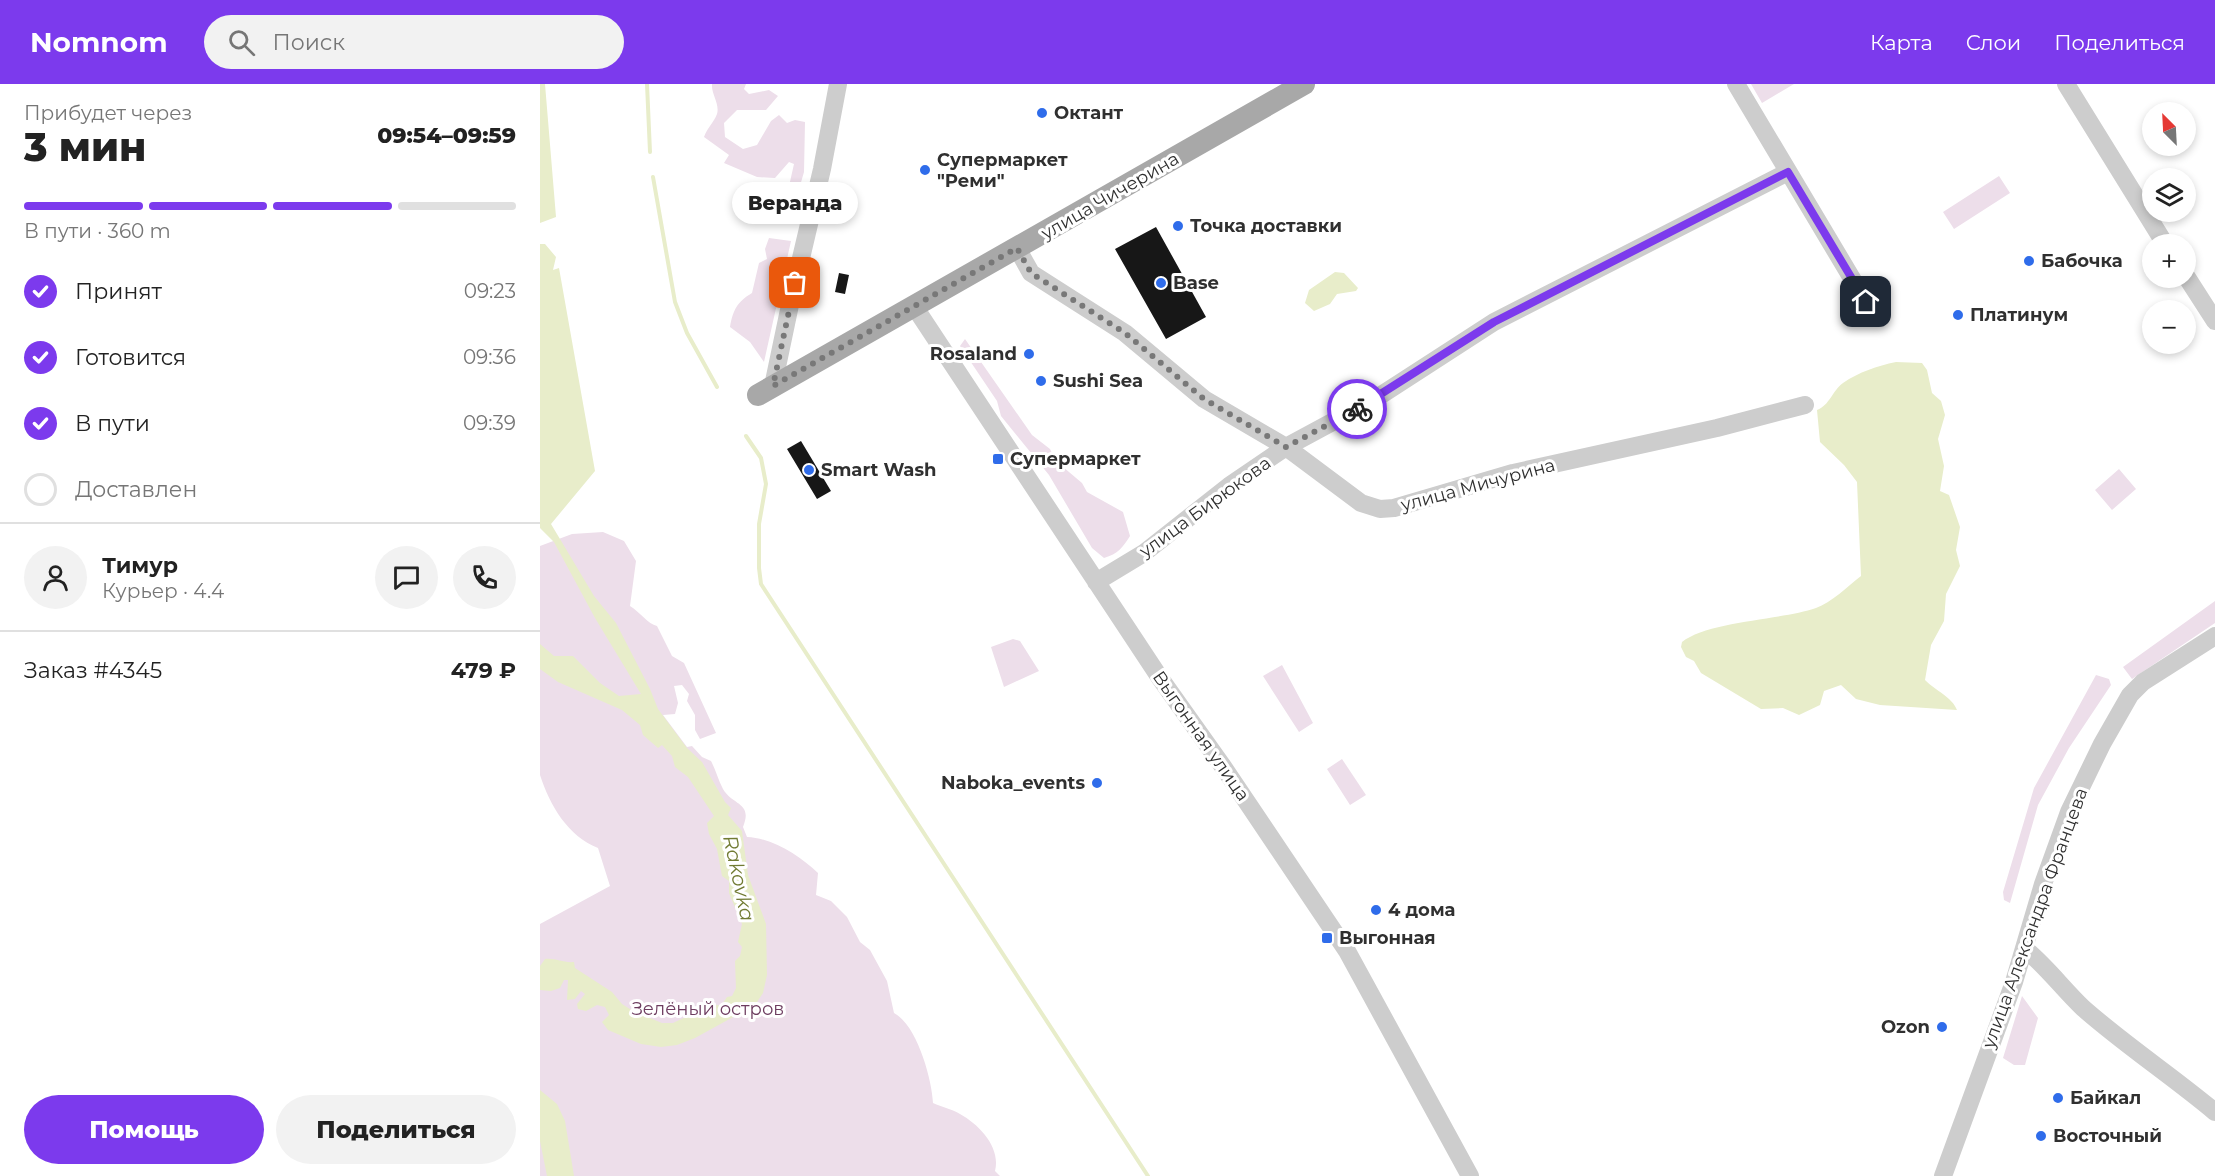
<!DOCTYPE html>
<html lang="ru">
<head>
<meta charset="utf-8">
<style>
	body { margin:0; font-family:Montserrat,sans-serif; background:#f2f2f2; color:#222; height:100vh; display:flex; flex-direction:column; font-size:22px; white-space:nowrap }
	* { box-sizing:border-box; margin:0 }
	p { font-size:20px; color:#767676 }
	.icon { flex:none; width:33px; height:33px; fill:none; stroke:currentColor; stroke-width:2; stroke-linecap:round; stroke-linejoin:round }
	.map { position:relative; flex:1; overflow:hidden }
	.drawer { display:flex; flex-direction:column; background:#fff; width:540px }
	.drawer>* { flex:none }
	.needle { width:39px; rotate:336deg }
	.tools { position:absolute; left:1602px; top:18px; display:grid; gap:12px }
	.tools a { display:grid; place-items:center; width:54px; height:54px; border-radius:50%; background:#fff; box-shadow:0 3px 9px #0003; font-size:30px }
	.pin { position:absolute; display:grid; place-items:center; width:51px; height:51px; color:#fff; margin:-26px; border-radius:12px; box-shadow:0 3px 9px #0006 }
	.courier { position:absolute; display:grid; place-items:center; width:60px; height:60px; margin:-30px; border:4px solid #7c3aed; border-radius:50%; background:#fff; color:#222; box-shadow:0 2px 8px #0007 }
	.bubble { position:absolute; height:42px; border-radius:21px; background:#fff; box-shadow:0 3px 9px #0003; font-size:20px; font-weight:800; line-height:42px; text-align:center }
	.headline em { font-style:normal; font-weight:800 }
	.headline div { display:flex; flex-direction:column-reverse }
	.headline { display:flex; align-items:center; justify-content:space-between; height:102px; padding:0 24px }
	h1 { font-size:39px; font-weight:800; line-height:45px }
	.bar { display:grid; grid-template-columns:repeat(4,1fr); gap:9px 6px; align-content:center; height:72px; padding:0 24px }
	.bar i { height:8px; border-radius:4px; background:#e0e0e0 }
	.bar .on { background:#7c3aed }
	.bar p { grid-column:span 4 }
	.line { display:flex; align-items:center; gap:15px; padding:0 24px; border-top:2px solid #e0e0e0 }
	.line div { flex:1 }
	.round { display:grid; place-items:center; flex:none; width:63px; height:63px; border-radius:32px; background:#f2f2f2 }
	ol { padding:0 24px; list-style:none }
	li { display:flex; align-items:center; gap:18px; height:66px }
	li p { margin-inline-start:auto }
	li .icon { padding:6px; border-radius:50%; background:#7c3aed; color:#fff; stroke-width:4 }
	li:last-child { color:#767676 }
	li i { width:33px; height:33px; border:3px solid #e0e0e0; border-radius:50% }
	.primary-button { display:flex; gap:12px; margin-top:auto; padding:12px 24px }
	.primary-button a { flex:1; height:69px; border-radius:36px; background:#7c3aed; color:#fff; font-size:24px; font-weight:800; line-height:69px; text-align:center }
	.primary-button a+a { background:#f2f2f2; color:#222 }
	header { display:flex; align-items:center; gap:36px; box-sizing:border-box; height:84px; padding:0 30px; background:#7c3aed; color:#fff }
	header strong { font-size:28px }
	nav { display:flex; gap:33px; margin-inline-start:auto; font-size:21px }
	.search { width:420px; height:54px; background:#f2f2f2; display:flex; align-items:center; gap:15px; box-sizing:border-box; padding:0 21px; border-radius:33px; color:#767676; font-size:22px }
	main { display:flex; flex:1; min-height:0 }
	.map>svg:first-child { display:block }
	.green { fill:#eddeea }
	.water { fill:#e8edca }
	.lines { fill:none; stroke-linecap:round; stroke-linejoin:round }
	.stream { stroke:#e8edca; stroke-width:4 }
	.building { fill:#171717 }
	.minor { stroke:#cdcdcd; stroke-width:18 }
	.major { stroke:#a8a8a8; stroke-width:22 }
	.done { stroke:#787878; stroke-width:6; stroke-dasharray:0 10.8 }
	.route { stroke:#7c3aed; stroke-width:8 }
	.poi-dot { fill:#2f6cea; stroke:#fff; stroke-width:2 }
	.labels { text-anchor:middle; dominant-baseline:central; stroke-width:6; stroke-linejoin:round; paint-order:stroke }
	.poi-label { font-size:18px; font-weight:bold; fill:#303030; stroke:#fff; text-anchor:start }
	.street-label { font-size:18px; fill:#303030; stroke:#fff }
	.park-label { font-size:18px; fill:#6d3c5f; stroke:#fff }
	.water-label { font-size:20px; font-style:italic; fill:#717b33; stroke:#fff }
</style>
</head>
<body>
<header>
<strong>Nomnom</strong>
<div class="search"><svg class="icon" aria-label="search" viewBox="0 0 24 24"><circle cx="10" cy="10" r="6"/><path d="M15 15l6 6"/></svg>Поиск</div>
<nav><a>Карта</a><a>Слои</a><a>Поделиться</a></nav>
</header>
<main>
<section class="drawer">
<div class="headline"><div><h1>3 мин</h1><p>Прибудет через</p></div><em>09:54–09:59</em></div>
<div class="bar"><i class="on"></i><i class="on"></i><i class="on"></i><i></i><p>В пути · 360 m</p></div>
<ol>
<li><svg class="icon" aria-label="check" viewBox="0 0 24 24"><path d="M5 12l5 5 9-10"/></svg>Принят<p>09:23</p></li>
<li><svg class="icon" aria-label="check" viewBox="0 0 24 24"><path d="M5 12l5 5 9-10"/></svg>Готовится<p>09:36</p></li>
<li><svg class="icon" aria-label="check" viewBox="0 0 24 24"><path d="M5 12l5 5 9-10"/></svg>В пути<p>09:39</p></li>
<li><i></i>Доставлен</li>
</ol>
<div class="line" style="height:108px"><a class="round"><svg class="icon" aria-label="person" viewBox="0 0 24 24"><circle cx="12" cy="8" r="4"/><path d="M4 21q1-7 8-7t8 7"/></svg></a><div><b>Тимур</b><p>Курьер · 4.4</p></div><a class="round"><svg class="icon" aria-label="chat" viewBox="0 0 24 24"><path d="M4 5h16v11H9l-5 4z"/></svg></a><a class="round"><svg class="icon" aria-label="phone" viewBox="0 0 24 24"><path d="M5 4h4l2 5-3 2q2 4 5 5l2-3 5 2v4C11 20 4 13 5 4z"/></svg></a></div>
<div class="line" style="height:78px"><div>Заказ #4345</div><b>479 ₽</b></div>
<div class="primary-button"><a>Помощь</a><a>Поделиться</a></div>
</section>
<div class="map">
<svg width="1675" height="1092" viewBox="0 0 1675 1092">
	<rect width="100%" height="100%" fill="#fff"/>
	<path class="green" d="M172 0H206L204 5 209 10 229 6 238 12 226 26H197L184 39 185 53 203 65 217 61 231 37 239 31 247 39 255 36 265 38 264 88 255 119 235 122 226 119 230 111H247L254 80 249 78 235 94 217 93 184 79 189 71 164 53C167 44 174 38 177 30 180 20 171 10 172 0Z
		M1211 0H1254L1222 19Z
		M1459 92 1470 109 1414 145 1403 128Z
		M229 154 251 157 224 278 210 258 190 243C193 226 197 218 212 209L219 179 227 175 225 165Z
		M425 255 492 351 510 365 516 377 542 399 547 408 583 428 590 452C583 463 578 470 564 474L552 464 509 391 461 332 457 317 420 262Z
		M1579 385 1596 405 1572 426 1555 406Z
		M63 448 84 457 96 477 90 522C100 528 108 540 117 542L132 572 144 579 176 649 160 655 155 646V631L147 617 149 610 142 601 134 602 138 619 135 630 123 631 147 663 152 662 162 673 171 677C176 686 178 696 183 705 193 722 213 718 203 743L207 753C233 754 260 772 278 789L276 811 291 817 307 833 320 858 330 866 347 897 354 929C377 941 392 995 393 1019 402 1023 412 1025 420 1030 440 1041 461 1064 455 1087L460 1092H0V840L70 802 58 764C28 752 10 722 0 691V462L32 450Z
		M1675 517V539L1592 595 1583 583Z
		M473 555 480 557 499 587 464 603 451 563Z
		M742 581 773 639 759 648 723 592Z
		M1556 591 1569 595 1571 601 1529 664 1498 721 1470 819 1464 816 1463 808 1494 704Z
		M802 675 826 711 810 721 787 685Z
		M1482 912 1498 934 1485 981H1474L1463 974Z"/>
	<path class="water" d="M0 0H5L16 133 0 139Z
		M0 160H5L16 173 13 186 19 184 55 387 11 440 54 512 76 539 110 605 118 625 147 664 162 678 185 718 191 724 188 731 202 747 208 791 226 840 227 891 223 909 215 921 155 954 137 961 121 963 101 960 68 946 62 938 69 931 65 923 57 921 46 927 38 925 37 920 45 910 41 907 35 915 27 916 28 896H24L20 904 11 907 0 906V882L5 875C16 874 23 879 34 878L35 884 72 908 82 920 93 927 122 939H133L173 920 181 922 187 913 192 912 196 904 195 877 200 872 202 863 198 858 202 840 189 809V797L182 792 177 765 169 750 167 739 174 732 148 693 135 683 132 672 122 661 118 664 103 651 100 641 82 626 18 598 0 585V560L14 572H33L60 599 79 612 101 610 55 534 14 458 0 444Z
		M795 188 804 189 818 204 816 207 797 210 790 220 774 227 765 219 769 206Z
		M1356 278 1382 279 1387 286 1392 309 1401 317 1405 331 1398 355 1404 382 1400 407 1409 411 1420 443 1416 466 1420 482 1406 510 1404 537 1391 561 1385 596C1396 607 1412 613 1417 626L1340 621 1316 615 1301 601 1284 607 1280 621 1259 631 1243 624 1221 625 1161 589 1154 577 1146 573 1141 563 1142 558C1168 537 1242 536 1276 524 1291 519 1308 502 1321 492L1317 398 1304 381 1280 358 1277 326C1290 321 1292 307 1303 299 1319 288 1337 282 1356 278Z
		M0 1006 17 1020 25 1037 34 1092H7L0 1057Z"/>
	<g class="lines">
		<path class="stream" d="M107 0 110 68
			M113 93 135 218 147 249 177 303
			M206 352 221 374 226 400 219 440V484L221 500 608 1092"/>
	</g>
	<path class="building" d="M616 143 666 233 626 255 575 165Z
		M299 189 309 191 305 210 295 208Z
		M261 357 291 407 277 415 247 365Z"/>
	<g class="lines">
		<path class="minor" d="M1196 0 1326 218
			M1526 0 1625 160
			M477 164 491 189 585 249 664 315 746 363 821 419 840 425 854 424 973 389 1177 344 1265 321
			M1646 192 1675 237
			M374 222 620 594 684 684 807 867 930 1092
			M233 302 250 221 282 85 298 0
			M556 498 604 469 689 402 746 363 835 315 954 238 1248 88
			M1485 865C1507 883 1523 905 1543 924 1585 961 1632 992 1675 1028
			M1403 1092 1474 898 1503 800 1529 728 1562 660 1590 611 1603 598 1675 552"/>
		<path class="major" d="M218 311 764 0"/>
	</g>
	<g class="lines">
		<path class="done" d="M255 199 233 302 477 164 491 189 585 249 664 315 746 363 817 325"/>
		<path class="route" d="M817 325 954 238 1248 88 1326 218"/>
	</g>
	<g class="poi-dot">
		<circle cx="502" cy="29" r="6"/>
		<circle cx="385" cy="86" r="6"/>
		<circle cx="638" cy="142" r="6"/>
		<circle cx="1489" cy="177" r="6"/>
		<circle cx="621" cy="199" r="6"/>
		<circle cx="1418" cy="231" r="6"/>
		<circle cx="489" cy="270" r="6"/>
		<circle cx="501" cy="297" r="6"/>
		<rect x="452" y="369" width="12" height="12" rx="3"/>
		<circle cx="269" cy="386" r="6"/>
		<circle cx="557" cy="699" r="6"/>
		<circle cx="836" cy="826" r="6"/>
		<rect x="781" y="848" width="12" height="12" rx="3"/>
		<circle cx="1402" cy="943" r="6"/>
		<circle cx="1518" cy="1014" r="6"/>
		<circle cx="1501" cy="1052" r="6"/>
	</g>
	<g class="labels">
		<g class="poi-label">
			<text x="514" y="29">Октант</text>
			<text x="397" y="76">Супермаркет<tspan x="397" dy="21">"Реми"</tspan></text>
			<text x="650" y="142">Точка доставки</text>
			<text x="1501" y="177">Бабочка</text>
			<text x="633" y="199">Base</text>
			<text x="1430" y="231">Платинум</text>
			<text x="477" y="270" text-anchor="end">Rosaland</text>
			<text x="513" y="297">Sushi Sea</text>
			<text x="470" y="375">Супермаркет</text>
			<text x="281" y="386">Smart Wash</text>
			<text x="545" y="699" text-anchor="end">Naboka_events</text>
			<text x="848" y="826">4 дома</text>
			<text x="799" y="854">Выгонная</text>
			<text x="1390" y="943" text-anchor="end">Ozon</text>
			<text x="1530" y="1014">Байкал</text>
			<text x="1513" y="1052">Восточный</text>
		</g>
		<g class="street-label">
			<text transform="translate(570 112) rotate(-30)">улица Чичерина</text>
			<text transform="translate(938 401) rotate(-15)">улица Мичурина</text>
			<text transform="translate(665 423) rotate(-36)">улица Бирюкова</text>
			<text transform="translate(661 652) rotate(55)">Выгонная улица</text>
			<text transform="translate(1495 834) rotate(-70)">улица Александра Францева</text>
		</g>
		<g class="park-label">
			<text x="168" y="925">Зелёный остров</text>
		</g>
		<g class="water-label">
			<text transform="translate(199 794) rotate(78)">Rakovka</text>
		</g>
	</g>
</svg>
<div class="tools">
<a><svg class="needle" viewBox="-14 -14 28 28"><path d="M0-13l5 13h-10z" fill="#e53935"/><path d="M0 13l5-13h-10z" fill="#767676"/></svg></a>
<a><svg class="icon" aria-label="layers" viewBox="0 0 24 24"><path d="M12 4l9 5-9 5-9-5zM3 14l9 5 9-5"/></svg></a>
<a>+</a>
<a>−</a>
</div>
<div class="pin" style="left:255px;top:199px;background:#ea580c"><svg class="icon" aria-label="bag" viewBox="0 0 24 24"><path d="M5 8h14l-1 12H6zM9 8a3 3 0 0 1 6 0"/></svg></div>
<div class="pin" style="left:1326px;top:218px;background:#1f2937"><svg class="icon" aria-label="home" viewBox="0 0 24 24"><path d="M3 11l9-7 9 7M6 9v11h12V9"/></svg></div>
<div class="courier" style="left:817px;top:325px"><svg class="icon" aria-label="bike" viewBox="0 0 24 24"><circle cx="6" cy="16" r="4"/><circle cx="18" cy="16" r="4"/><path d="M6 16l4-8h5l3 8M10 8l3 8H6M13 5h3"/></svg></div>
<div class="bubble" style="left:192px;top:98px;width:126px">Веранда</div>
</div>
</main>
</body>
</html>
